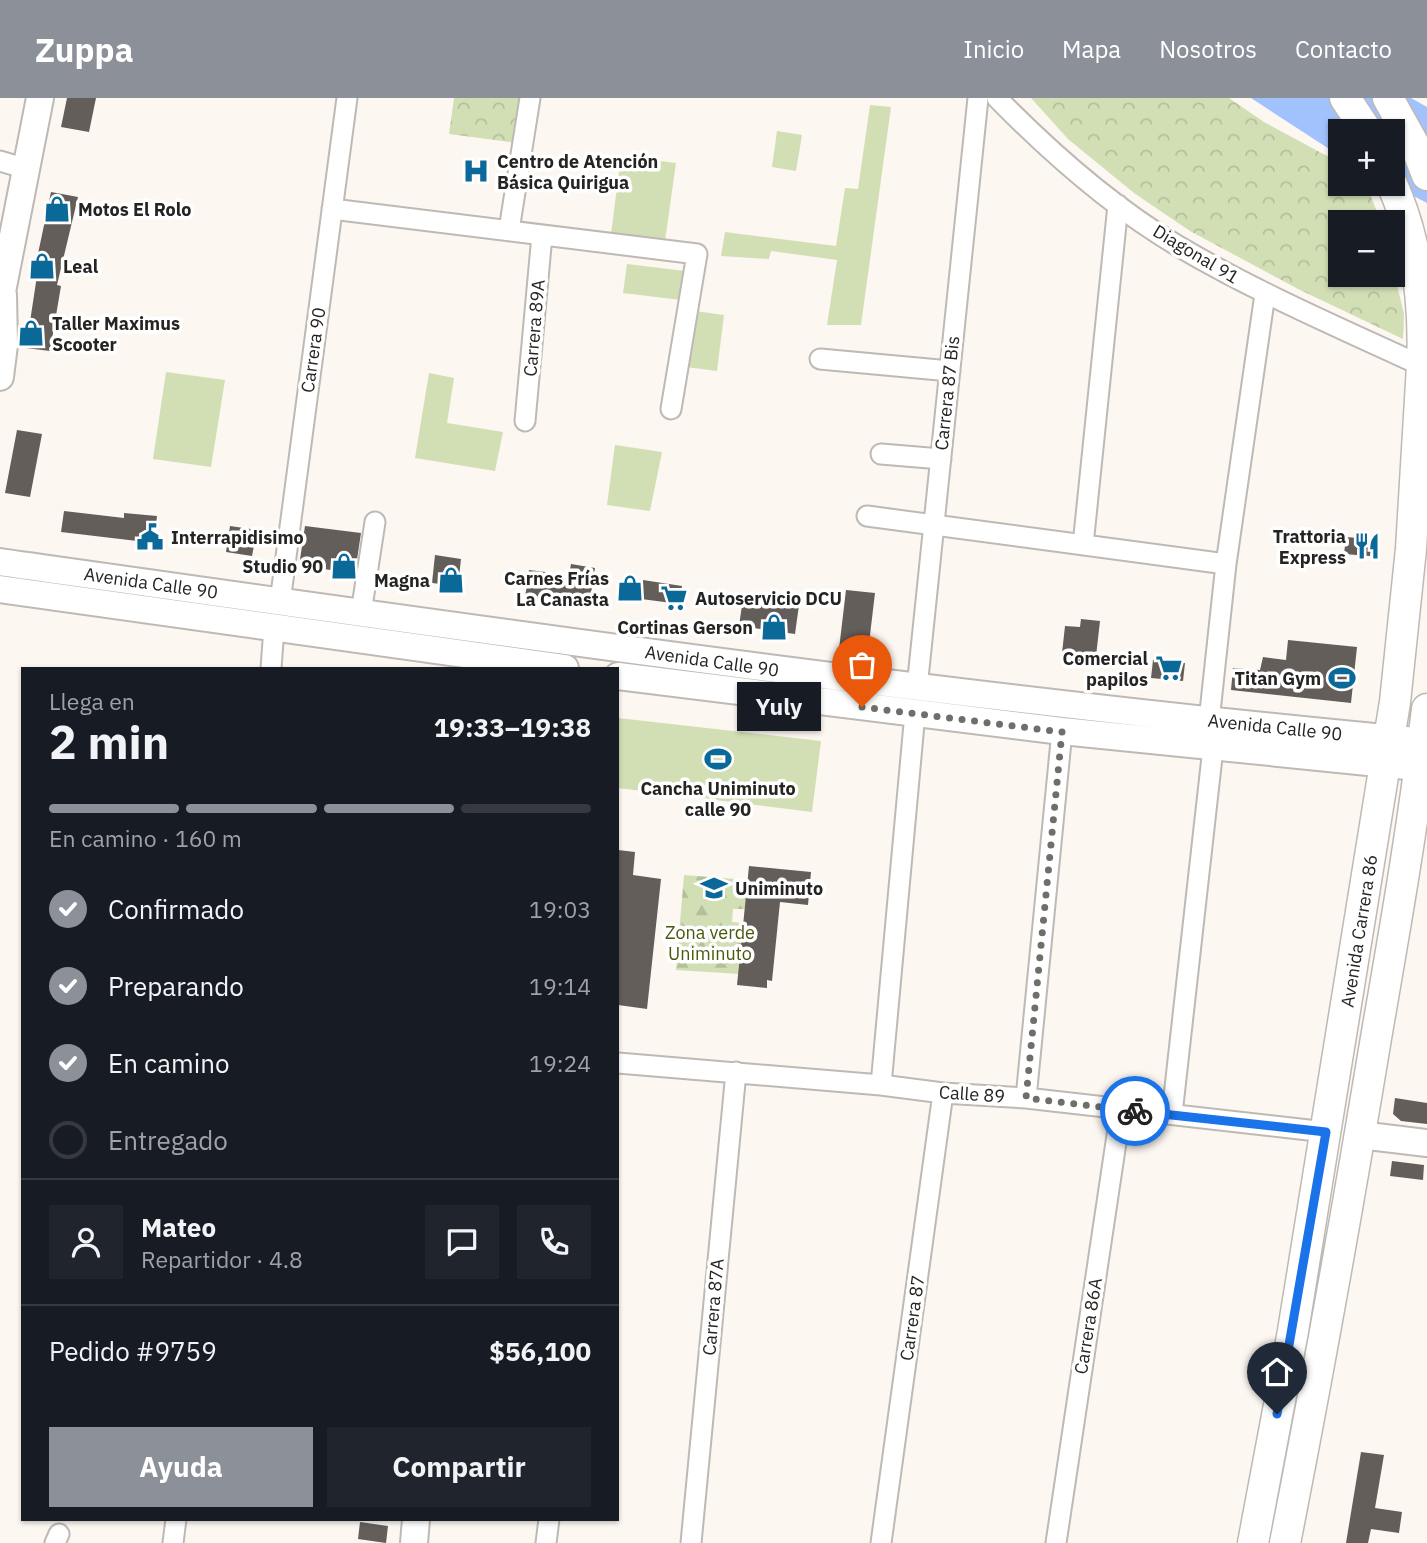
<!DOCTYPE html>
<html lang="es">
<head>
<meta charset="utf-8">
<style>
	body { margin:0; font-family:"IBM Plex Sans",sans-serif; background:#20242c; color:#f1f3f6; height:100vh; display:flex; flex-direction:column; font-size:26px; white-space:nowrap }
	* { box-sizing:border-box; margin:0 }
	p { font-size:23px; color:#9ea1a6 }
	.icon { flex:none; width:38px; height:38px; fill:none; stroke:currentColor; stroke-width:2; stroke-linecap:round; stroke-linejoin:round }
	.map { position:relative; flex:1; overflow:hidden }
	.details { position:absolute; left:21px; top:569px; width:598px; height:854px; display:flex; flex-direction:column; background:#171b24; border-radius:0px; box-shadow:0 2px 5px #0004 }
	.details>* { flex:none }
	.buttons { position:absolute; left:1328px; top:21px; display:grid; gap:14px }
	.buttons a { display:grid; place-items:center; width:77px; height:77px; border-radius:0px; background:#171b24; box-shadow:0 2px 5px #0004; font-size:35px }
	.pin { position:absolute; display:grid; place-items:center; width:60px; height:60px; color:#fff; margin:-72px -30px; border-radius:50% 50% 50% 0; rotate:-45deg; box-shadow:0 0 7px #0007 }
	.pin .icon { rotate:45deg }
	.courier { position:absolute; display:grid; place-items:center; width:70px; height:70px; margin:-35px; border:5px solid #1a73e8; border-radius:50%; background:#fff; color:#222; box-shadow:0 2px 9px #0007 }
	.bubble { position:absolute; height:49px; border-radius:0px; background:#171b24; box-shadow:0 2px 5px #0004; font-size:23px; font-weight:800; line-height:49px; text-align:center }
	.summary em { font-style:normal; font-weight:800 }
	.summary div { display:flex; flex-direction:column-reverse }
	.summary { display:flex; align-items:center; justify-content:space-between; height:119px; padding:0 28px }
	h1 { font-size:46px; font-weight:800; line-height:52px }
	.bar { display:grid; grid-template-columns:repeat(4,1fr); gap:10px 7px; align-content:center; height:84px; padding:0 28px }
	.bar i { height:9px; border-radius:5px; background:#363941 }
	.bar .selected { background:#8c9099 }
	.bar p { grid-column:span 4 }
	.line { display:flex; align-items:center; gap:18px; padding:0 28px; border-top:2px solid #363941 }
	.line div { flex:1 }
	.round { display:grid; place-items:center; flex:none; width:74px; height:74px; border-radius:0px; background:#20242c }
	ol { padding:0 28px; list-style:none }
	li { display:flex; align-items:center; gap:21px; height:77px }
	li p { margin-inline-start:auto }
	li .icon { padding:7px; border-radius:50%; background:#8c9099; color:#fff; stroke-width:4 }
	li:last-child { color:#9ea1a6 }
	li i { width:38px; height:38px; border:4px solid #363941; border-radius:50% }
	.button { display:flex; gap:14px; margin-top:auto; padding:14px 28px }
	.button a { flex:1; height:80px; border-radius:0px; background:#8c9099; color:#fff; font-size:28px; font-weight:800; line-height:80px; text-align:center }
	.button a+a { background:#20242c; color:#f1f3f6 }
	header { display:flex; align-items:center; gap:42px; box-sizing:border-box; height:98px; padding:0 35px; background:#8c9099; color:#fff }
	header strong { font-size:33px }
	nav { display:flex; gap:38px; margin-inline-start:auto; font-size:24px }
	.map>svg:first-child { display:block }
	.green { fill:#d2dfb5 }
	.forest { fill:url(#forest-firs) }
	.park { fill:url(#park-crowns) }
	.water { fill:#a1c2fd }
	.building { fill:#645e5b }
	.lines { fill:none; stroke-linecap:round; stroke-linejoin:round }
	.street-casing { stroke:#beb9b4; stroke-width:23 }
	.secondary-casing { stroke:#beb9b4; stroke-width:30 }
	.primary-casing { stroke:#beb9b4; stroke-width:33 }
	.street { stroke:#fff; stroke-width:19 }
	.secondary { stroke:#fff; stroke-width:26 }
	.primary { stroke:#fff; stroke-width:30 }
	.done { stroke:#706e6a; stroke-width:7; stroke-dasharray:0 12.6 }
	.route { stroke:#1a73e8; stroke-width:9 }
	.labels { text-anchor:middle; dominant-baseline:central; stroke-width:7; stroke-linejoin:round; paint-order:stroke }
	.poi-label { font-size:18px; font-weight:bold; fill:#252422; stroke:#fff; text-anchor:start }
	.street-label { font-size:18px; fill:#252422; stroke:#fff }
	.park-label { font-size:18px; fill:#48590f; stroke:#fff }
</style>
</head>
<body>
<header>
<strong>Zuppa</strong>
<nav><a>Inicio</a><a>Mapa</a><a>Nosotros</a><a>Contacto</a></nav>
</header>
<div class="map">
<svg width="1427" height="1445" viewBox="0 0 1427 1445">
	<defs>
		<pattern id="forest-firs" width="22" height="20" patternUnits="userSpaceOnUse" patternTransform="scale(1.75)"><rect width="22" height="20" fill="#d2dfb5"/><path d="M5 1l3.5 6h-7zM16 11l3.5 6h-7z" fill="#b4bf9b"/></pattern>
		<pattern id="park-crowns" width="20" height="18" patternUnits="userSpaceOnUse" patternTransform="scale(1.75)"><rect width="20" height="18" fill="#d2dfb5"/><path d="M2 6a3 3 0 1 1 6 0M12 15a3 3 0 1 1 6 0" fill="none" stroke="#b4bf9b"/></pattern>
	</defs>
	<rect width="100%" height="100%" fill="#fcf7f1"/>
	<path class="green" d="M870 7 891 9 861 227H827L837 162 771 153 769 161 721 158 725 134 836 148 845 90 858 91Z
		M777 33 802 37 796 73 772 69Z
		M621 58 676 65 665 143 611 136Z
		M627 166 685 173 681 202 623 195Z
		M688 212 724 217 717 273 678 268Z
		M166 274 225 282 211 369 153 361Z
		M429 275 454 280 447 325 503 334 495 373 415 360Z
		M615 347 662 354 650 413 607 407Z
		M618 620 821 643 812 714 618 690Z"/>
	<path class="forest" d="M684 777 748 782 745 811H733L732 824 743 825 739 876 676 872Z"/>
	<path class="park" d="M454 0H524L518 45 449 36Z
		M1031 0H1229L1264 24 1340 65V86H1366L1381 124H1340V177H1393V171L1404 216 1403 241 1300 192 1190 133 1134 95 1068 41Z"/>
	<path class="water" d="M1251 0H1411L1427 9V105L1391 86 1393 33H1340V58Z"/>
	<path class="building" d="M67 0H96L89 34 61 29Z
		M51 94 78 99 57 187 61 188 50 253 26 250 38 171 35 170Z
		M17 332 42 336 30 399 5 395Z
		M64 413 124 420V415L157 418 154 445 61 434Z
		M230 428 257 432 252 458 226 454Z
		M305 428 361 435 355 475 299 468Z
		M1346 439 1372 441 1370 458 1344 456Z
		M435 457 461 461 458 488 432 485Z
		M571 466 595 470 590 502 556 497 555 504 525 500 529 472 569 477Z
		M643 482 682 488 680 506 641 501Z
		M846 492 875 495 868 554 839 551Z
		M743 500 799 507 795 536 739 528Z
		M1081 521 1100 523 1095 567 1061 564 1065 528 1080 529Z
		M1288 542 1357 549 1351 605 1231 592 1233 570 1260 572 1263 559 1286 562Z
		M1153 562 1185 565 1183 583 1151 580Z
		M618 752 635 754 633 777 661 781 647 911 618 907Z
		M749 768 811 774 808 807 780 804 772 883 767 882V890L737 887Z
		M1395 1000 1427 1005V1026L1401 1023 1393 1016Z
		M1392 1063 1424 1067 1423 1082 1390 1078Z
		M1361 1354 1384 1357 1375 1410 1402 1414 1399 1435 1371 1431 1368 1445H1346Z
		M360 1424 388 1428 386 1445 358 1441Z"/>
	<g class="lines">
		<g class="street-casing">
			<path id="street" d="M997 0C1051 55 1112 109 1178 148 1256 194 1340 230 1422 268
				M0 63 27 71
				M332 111 697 156 671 311
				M509 132 530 0
				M820 261 950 273
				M525 323 542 137
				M881 356 941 361
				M867 418 1226 466
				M1083 447 1118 107
				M280 504 347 0
				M361 515 375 424
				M271 570 274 530
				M917 590 978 0
				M1209 623 1226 466 1265 196
				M618 965 881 987 943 995 1026 1000 1326 1034
				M881 987 915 615
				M1026 1000 1062 633
				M1172 1016 1213 650
				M55 1445 59 1436
				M173 1445 176 1421
				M546 1445 549 1421
				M691 1445 736 974
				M881 1445 943 995
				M1056 1445 1121 1011"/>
		</g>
		<g class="secondary-casing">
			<path id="secondary" d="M0 204 40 0
				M0 279 4 247 3 197
				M0 464C475 531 949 600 1427 644
				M0 491 565 570
				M618 578 1062 633 1427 670
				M1360 1037 1427 1045
				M414 1445 416 1421"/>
		</g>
		<g class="primary-casing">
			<path id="primary" d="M1345 0 1367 33
				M1388 0 1418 54 1427 77
				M1253 1445 1293 1233 1395 604 1411 451 1422 268C1425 206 1417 143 1392 86
				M1285 1445C1318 1277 1348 1109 1376 940 1395 831 1414 722 1427 611"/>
		</g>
		<use href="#street" class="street"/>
		<use href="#secondary" class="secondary"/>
		<use href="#primary" class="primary"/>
	</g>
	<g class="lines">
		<path class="done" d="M862 609 1062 634 1026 1000 1135 1013"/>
		<path class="route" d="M1135 1013 1326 1034 1277 1316"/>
	</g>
	<defs>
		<g id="hospital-bare" transform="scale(2.1)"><path d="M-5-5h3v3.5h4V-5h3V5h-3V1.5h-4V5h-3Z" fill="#0a6998" stroke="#fff" stroke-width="2.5" paint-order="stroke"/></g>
		<g id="shop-bare" transform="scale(2.1)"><path d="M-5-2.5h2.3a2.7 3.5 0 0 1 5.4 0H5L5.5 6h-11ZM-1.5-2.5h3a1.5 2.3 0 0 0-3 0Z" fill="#0a6998" stroke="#fff" stroke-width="2.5" paint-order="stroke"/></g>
		<g id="civic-bare" transform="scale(2.1)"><path d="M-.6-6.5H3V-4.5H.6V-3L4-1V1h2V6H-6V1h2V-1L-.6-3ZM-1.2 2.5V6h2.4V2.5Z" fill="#0a6998" stroke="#fff" stroke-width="2.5" paint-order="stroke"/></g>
		<g id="restaurant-bare" transform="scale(2.1)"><path d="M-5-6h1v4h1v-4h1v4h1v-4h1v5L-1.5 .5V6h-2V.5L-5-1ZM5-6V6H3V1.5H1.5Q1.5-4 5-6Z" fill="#0a6998" stroke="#fff" stroke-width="2.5" paint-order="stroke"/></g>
		<g id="supermarket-bare" transform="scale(2.1)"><path d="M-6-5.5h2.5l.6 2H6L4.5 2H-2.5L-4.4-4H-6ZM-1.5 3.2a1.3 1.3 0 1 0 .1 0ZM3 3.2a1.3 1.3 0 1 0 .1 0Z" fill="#0a6998" stroke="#fff" stroke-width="2.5" paint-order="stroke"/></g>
		<g id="stadium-bare" transform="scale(2.1)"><path d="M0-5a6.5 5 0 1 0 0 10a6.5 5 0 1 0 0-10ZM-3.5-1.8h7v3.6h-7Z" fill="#0a6998" stroke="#fff" stroke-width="2.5" paint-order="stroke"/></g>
		<g id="university-bare" transform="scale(2.1)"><path d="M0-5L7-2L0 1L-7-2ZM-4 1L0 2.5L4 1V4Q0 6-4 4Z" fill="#0a6998" stroke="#fff" stroke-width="2.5" paint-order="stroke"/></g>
	</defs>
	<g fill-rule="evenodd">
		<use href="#hospital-bare" x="476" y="73"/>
		<use href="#shop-bare" x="57" y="111"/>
		<use href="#shop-bare" x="42" y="168"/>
		<use href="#shop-bare" x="31" y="235"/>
		<use href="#civic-bare" x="150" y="439"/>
		<use href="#restaurant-bare" x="1367" y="448"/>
		<use href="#shop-bare" x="344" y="468"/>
		<use href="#shop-bare" x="451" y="482"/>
		<use href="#shop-bare" x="630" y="490"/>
		<use href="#supermarket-bare" x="674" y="500"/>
		<use href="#shop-bare" x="774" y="529"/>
		<use href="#supermarket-bare" x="1169" y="570"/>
		<use href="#stadium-bare" x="1342" y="580"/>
		<use href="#stadium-bare" x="718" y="661"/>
		<use href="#university-bare" x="714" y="790"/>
	</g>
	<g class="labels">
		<g class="poi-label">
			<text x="497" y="63">Centro de Atención<tspan x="497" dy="21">Básica Quirigua</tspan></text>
			<text x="78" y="111">Motos El Rolo</text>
			<text x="63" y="168">Leal</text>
			<text x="52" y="225">Taller Maximus<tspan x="52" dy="21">Scooter</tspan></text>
			<text x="1346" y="438" text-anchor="end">Trattoria<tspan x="1346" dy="21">Express</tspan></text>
			<text x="171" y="439">Interrapidisimo</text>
			<text x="323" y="468" text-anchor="end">Studio 90</text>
			<text x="609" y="480" text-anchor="end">Carnes Frías<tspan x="609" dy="21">La Canasta</tspan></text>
			<text x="430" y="482" text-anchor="end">Magna</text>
			<text x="695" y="500">Autoservicio DCU</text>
			<text x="753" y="529" text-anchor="end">Cortinas Gerson</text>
			<text x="1148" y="560" text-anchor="end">Comercial<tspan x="1148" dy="21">papilos</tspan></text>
			<text x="1321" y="580" text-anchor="end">Titan Gym</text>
			<text x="718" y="690" text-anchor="middle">Cancha Uniminuto<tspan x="718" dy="21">calle 90</tspan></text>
			<text x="735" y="790">Uniminuto</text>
		</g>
		<g class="street-label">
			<text transform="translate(1196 156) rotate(31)">Diagonal 91</text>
			<text transform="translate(534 230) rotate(-85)">Carrera 89A</text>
			<text transform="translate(313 252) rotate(-82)">Carrera 90</text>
			<text transform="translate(947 295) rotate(-84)">Carrera 87 Bis</text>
			<text transform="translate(151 485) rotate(8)">Avenida Calle 90</text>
			<text transform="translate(712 563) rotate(8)">Avenida Calle 90</text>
			<text transform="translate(1275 629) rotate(6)">Avenida Calle 90</text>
			<text transform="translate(1359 833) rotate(-81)">Avenida Carrera 86</text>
			<text transform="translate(972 996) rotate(4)">Calle 89</text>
			<text transform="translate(713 1209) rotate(-85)">Carrera 87A</text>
			<text transform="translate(912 1220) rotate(-82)">Carrera 87</text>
			<text transform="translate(1088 1228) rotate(-81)">Carrera 86A</text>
		</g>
		<g class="park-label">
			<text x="710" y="834">Zona verde<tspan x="710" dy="21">Uniminuto</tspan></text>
		</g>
	</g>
</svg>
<div class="buttons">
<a>+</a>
<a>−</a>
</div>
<div class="pin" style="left:862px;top:609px;background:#ea580c"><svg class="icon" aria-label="bag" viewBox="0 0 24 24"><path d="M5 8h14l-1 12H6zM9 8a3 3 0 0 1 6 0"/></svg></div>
<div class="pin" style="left:1277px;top:1316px;background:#1f2937"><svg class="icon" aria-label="home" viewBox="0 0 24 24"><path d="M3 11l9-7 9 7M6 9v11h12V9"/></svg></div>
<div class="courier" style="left:1135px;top:1013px"><svg class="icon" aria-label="bike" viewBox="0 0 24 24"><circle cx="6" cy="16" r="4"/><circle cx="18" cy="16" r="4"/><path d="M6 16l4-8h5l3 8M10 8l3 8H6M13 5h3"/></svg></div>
<div class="bubble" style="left:737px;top:584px;width:84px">Yuly</div>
<section class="details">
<div class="summary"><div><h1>2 min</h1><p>Llega en</p></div><em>19:33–19:38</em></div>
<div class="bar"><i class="selected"></i><i class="selected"></i><i class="selected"></i><i></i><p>En camino · 160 m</p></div>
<ol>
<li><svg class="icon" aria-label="check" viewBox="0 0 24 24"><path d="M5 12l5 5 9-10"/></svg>Confirmado<p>19:03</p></li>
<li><svg class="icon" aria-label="check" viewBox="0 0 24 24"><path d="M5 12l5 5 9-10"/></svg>Preparando<p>19:14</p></li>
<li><svg class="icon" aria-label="check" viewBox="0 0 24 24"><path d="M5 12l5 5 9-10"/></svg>En camino<p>19:24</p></li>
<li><i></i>Entregado</li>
</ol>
<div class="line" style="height:126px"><a class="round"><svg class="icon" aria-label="person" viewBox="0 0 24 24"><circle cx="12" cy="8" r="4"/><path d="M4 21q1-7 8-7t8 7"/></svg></a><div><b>Mateo</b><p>Repartidor · 4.8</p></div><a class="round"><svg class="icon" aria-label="chat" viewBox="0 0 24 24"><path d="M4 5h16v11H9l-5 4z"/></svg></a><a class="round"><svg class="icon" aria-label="phone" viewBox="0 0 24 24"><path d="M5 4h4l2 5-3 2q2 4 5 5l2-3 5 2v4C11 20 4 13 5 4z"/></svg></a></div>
<div class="line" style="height:91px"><div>Pedido #9759</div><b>$56,100</b></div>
<div class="button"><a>Ayuda</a><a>Compartir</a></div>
</section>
</div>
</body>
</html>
